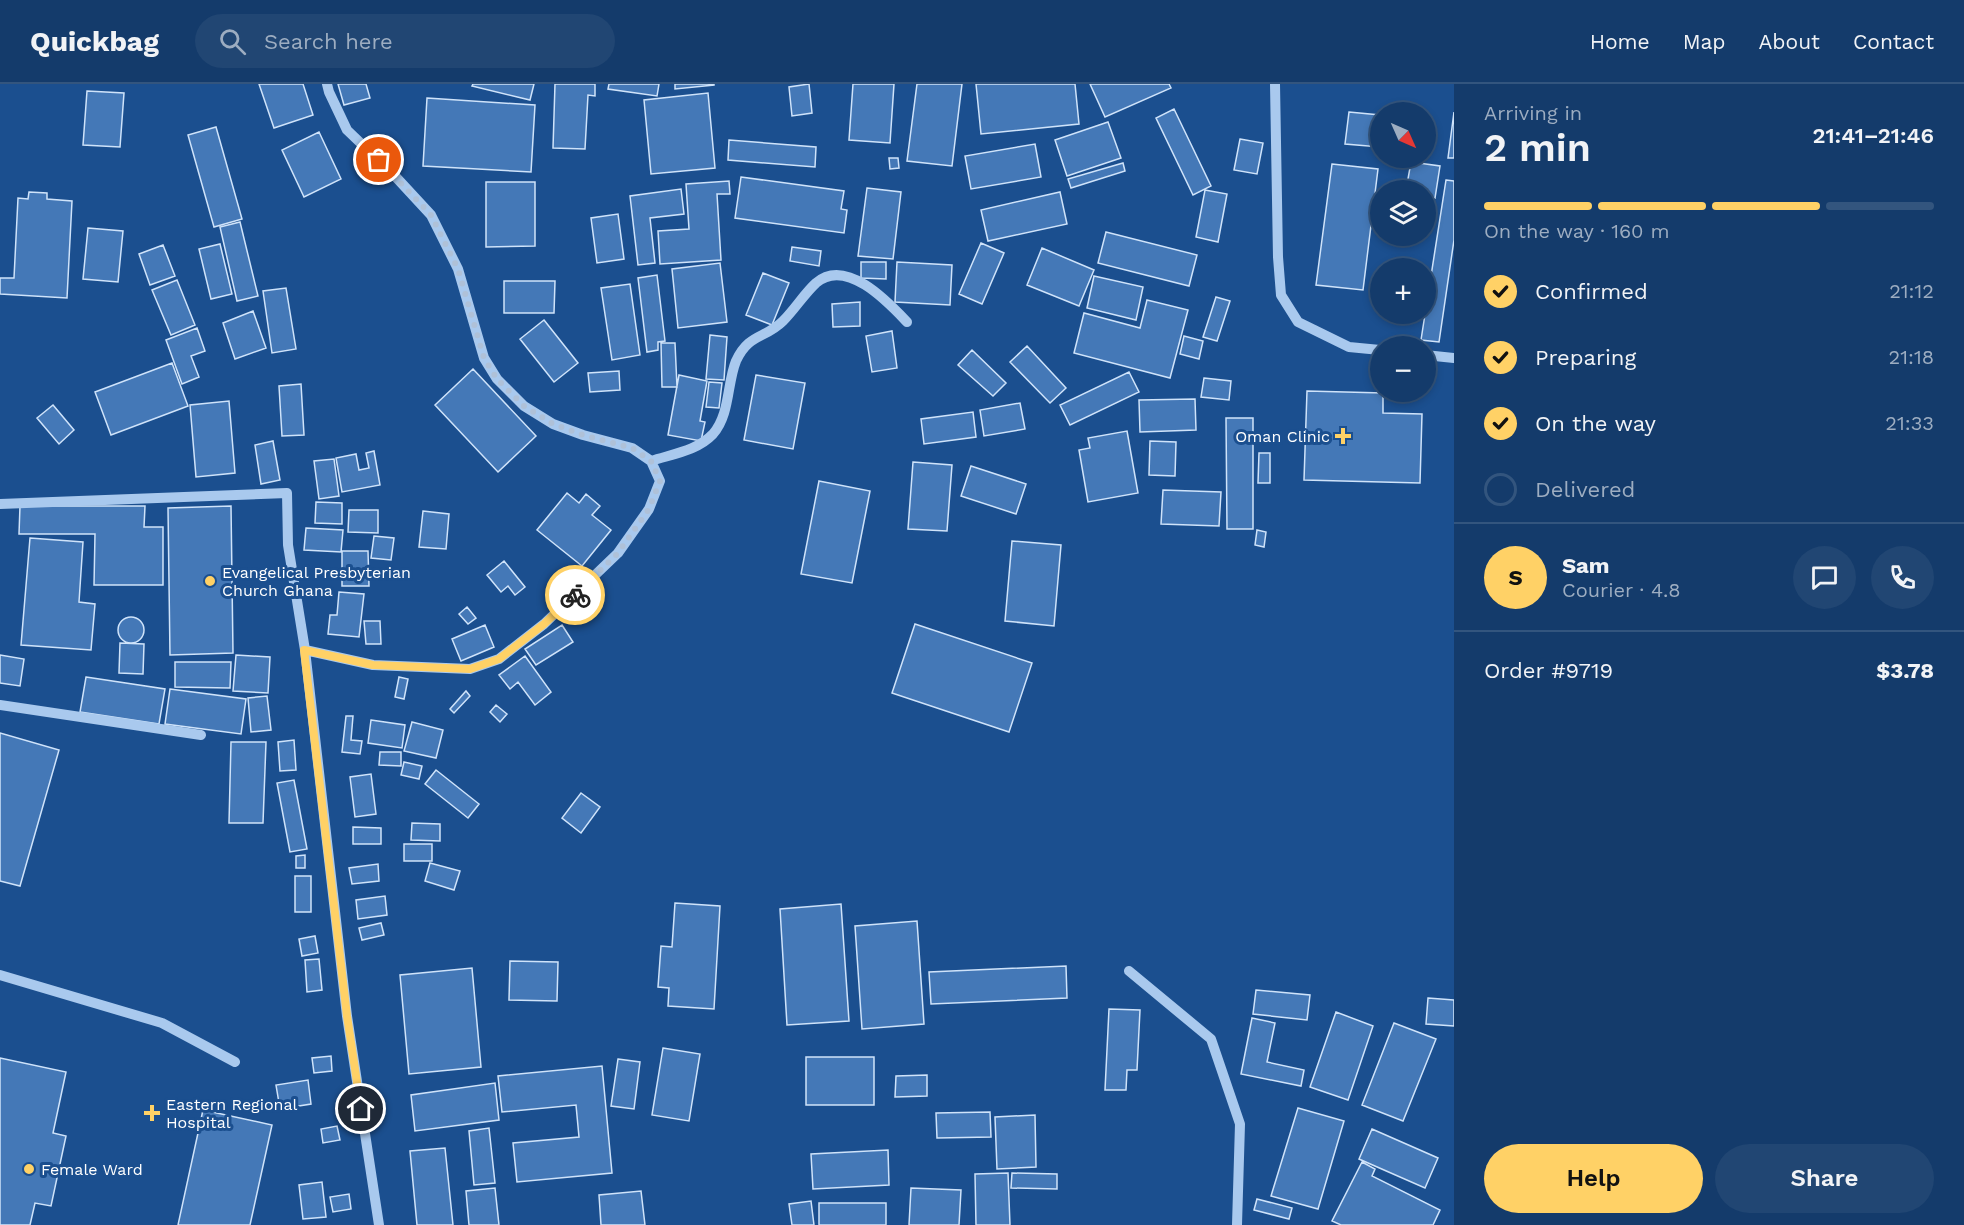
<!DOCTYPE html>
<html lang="en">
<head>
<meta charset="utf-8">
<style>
	body { margin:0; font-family:"Work Sans",sans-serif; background:#214673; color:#f1f3f6; height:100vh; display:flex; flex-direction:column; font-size:22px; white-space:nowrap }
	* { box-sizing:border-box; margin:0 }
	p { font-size:20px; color:#9dadc1 }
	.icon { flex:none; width:33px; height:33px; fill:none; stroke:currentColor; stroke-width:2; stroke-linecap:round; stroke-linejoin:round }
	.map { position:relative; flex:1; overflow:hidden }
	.sheet { display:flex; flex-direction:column; background:#143b6b; width:510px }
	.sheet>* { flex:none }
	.needle { width:39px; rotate:135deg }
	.buttons { position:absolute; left:1370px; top:18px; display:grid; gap:12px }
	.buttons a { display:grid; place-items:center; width:66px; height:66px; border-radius:50%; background:#143b6b; box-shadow:0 3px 9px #0003,0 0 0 2px #33557e; font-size:30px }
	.pin { position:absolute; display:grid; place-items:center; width:51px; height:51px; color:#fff; margin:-26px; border:3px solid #fff; border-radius:50%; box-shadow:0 2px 6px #0007 }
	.courier { position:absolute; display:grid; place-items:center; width:60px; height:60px; margin:-30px; border:4px solid #ffd166; border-radius:50%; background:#fff; color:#222; box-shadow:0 2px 8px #0007 }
	.overview em { font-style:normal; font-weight:600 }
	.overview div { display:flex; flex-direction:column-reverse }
	.overview { display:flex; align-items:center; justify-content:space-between; height:102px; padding:0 30px }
	h1 { font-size:39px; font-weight:600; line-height:45px }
	.bar { display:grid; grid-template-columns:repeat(4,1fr); gap:9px 6px; align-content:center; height:72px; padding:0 30px }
	.bar i { height:8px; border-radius:4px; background:#33557e }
	.bar .selected { background:#ffd166 }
	.bar p { grid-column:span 4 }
	.line { display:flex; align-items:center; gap:15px; padding:0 30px; border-top:2px solid #33557e }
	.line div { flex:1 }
	.round { display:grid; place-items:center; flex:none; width:63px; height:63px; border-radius:32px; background:#214673 }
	ol { padding:0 30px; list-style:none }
	li { display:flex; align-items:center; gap:18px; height:66px }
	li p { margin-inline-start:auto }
	li .icon { padding:6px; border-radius:50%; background:#ffd166; color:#111; stroke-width:4 }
	li:last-child { color:#9dadc1 }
	li i { width:33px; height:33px; border:3px solid #33557e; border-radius:50% }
	.action { display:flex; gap:12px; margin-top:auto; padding:12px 30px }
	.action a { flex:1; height:69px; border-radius:36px; background:#ffd166; color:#111; font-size:24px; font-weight:600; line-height:69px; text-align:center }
	.action a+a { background:#214673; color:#f1f3f6 }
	header { display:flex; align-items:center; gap:36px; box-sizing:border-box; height:84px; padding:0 30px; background:#143b6b; border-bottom:2px solid #33557e }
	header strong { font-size:28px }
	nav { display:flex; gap:33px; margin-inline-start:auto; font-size:21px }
	.search { width:420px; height:54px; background:#214673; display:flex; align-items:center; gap:15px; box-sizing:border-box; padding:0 21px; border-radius:33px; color:#9dadc1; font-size:22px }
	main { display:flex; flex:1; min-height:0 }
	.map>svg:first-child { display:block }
	.building { fill:#4478b7; stroke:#cfe3fa; stroke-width:1.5 }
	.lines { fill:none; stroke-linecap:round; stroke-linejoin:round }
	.minor { stroke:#a9c9ee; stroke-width:10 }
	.done { stroke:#afc1d8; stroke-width:6; stroke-dasharray:0 10.8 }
	.route { stroke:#ffd166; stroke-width:8 }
	.poi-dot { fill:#ffd166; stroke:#1b4f8f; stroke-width:2 }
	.labels { text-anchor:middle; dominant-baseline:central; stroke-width:6; stroke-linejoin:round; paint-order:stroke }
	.poi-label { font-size:16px; fill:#fff; stroke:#1b4f8f; text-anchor:start }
</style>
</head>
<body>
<header>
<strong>Quickbag</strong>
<div class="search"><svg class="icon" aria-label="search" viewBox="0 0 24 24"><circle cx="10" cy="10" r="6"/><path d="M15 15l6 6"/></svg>Search here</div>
<nav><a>Home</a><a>Map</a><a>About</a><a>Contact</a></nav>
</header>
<main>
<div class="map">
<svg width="1454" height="1141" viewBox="0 0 1454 1141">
	<rect width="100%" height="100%" fill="#1b4f8f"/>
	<path class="building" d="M259 0H303L313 31 274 44Z
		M338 0H366L370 14 344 21Z
		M473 0H534L530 16 472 2Z
		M555 0H595V12L588 11 585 65 553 64Z
		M609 0H659L657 12 608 5Z
		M675 0H714V1L675 5Z
		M809 0 812 29 792 32 789 3Z
		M853 0H894L890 59 849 56Z
		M917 0H962L952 82 907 77Z
		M976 0H1075L1079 40 981 50Z
		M1090 0H1169L1171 4 1105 33Z
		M87 7 124 9 120 63 83 61Z
		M708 9 715 84 651 90 644 16Z
		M427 14 535 21 531 88 423 82Z
		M1174 25 1211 102 1193 111 1156 34Z
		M1349 28 1380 31V63L1345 60Z
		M1454 28V74H1448Z
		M1425 35H1429L1426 67H1425Z
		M1108 38 1121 74 1067 92 1055 56Z
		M216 43 242 135 214 143 188 51Z
		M319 48 341 95 304 113 282 66Z
		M1240 55 1263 59 1257 90 1234 86Z
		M729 56 816 63 815 83 728 76Z
		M1035 60 1041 93 971 105 965 72Z
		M889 74H898L899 84 890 85Z
		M1411 78 1440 82 1435 114 1425 112V106H1406Z
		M1123 79 1125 87 1071 104 1068 95Z
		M1332 80 1378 85 1363 206 1316 201Z
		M741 93 844 107 841 125 847 126 844 149 735 134Z
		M1446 96 1454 97V156L1439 258 1421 256Z
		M729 97 730 110H717L721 176 660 180 658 147 689 145 686 100Z
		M486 98H535V162L486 163Z
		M867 104 901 108 893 175 858 172Z
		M681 105 684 130 650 134 655 179 638 181 630 112Z
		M1205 106 1227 110 1218 158 1196 153Z
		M29 108 47 109V115L72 117 67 214 0 210V194H14L18 114 28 115Z
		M1060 108 1067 140 988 157 981 126Z
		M618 130 624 175 597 179 591 134Z
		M240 138 258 212 237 217 220 143Z
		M88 144 123 147 118 198 83 195Z
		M1106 148 1197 171 1189 202 1098 179Z
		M981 159 1004 169 982 220 959 210Z
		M220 160 232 210 211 215 199 165Z
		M163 161 175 192 150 201 139 170Z
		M792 163 821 167 819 182 790 177Z
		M1042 164 1094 186 1079 222 1027 201Z
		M861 178H886V195L861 194Z
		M897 178 952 181 950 221 895 218Z
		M720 179 727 238 678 244 672 185Z
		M763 189 789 199 772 241 746 231Z
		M657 191 665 257 658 258V266L647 268 638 194Z
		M1094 192 1143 203 1136 236 1087 224Z
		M177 196 195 241 171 251 152 206Z
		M504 197H555L554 229H504Z
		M630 200 640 271 612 276 601 204Z
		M286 204 296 265 272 269 263 207Z
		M1216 213 1230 217 1217 257 1203 253Z
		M1147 216 1188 226 1170 294 1074 269 1084 229 1140 244Z
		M860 218V242L833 243 832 220Z
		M253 227 266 264 235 275 223 239Z
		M544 236 578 279 554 298 520 255Z
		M197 244 205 267 191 272 199 293 182 300 166 256Z
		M892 247 897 284 872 288 866 252Z
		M710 251 727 253 724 296 706 295Z
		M1184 252 1203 257 1199 275 1180 270Z
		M661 259H675L677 303H662Z
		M1027 262 1066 304 1050 319 1010 278Z
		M972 266 1006 299 993 312 958 281Z
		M172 279 188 322 111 351 95 308Z
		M473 285 536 352 498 388 435 321Z
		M619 287 620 306 590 308 588 289Z
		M1129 288 1139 308 1070 341 1060 321Z
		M679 291 707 297 700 337 705 338 701 357 668 351Z
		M756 291 805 299 793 365 744 356Z
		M1204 294 1231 297 1229 316 1201 313Z
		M709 298 722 299 719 324 706 323Z
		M301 300 304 351 282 352 279 302Z
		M1307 307 1383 309V329L1422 330 1420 399 1304 396Z
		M1195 315 1196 346 1140 348 1139 316Z
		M229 317 235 389 196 393 190 321Z
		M1020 319 1025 345 984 352 980 326Z
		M53 321 74 346 59 360 37 334Z
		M973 328 976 353 924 360 921 335Z
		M1226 334H1253V445H1227Z
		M1127 347 1138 409 1088 418 1079 366 1090 364 1088 354Z
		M273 357 280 396 261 400 255 361Z
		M1150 357 1176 358 1175 392 1149 391Z
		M374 367 380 401 342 408 336 374 356 370 359 386 369 384 366 369Z
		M1259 369H1270V399H1258Z
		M334 375 339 412 319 415 314 377Z
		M913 378 952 381 947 447 908 445Z
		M971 382 1026 400 1016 430 961 412Z
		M819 397 870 407 852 499 801 490Z
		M1163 406 1221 408 1219 442 1161 440Z
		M567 409 579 419 586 410 600 422 592 431 611 446 582 482 537 446Z
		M316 418 342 419V440L315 439Z
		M20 422H145L144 443H163V501H94L95 450H19Z
		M231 422 233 569 170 571 168 424Z
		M349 426H378V449L348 448Z
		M423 427 449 430 446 465 419 463Z
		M306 444 343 446 341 468 304 466Z
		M1257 446 1266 448 1264 463 1255 461Z
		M374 452 394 454 391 476 371 474Z
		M30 454 83 458 79 518 95 520 91 566 21 561Z
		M1012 457 1061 461 1054 542 1005 537Z
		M342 467H368L369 502H342Z
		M504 477 525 503 515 511 508 502 501 508 487 491Z
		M339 508 364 510 359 553 328 550 330 531H337Z
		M467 523 476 534 468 540 459 530Z
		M118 546a13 13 0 1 1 26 0a13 13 0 1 1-26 0Z
		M364 537H380L381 560H366Z
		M915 540 1032 579 1009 648 892 609Z
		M485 541 494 563 461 577 452 555Z
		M562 541 573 558 536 581 525 565Z
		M120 559 144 560 143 590 119 589Z
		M0 571 24 575 20 602 0 599Z
		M236 571 270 573 268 609 233 607Z
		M525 572 551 608 535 621 518 598 510 605 499 591Z
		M175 578H231L230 604 175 603Z
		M86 593 165 605 159 640 80 628Z
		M399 593 408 595 404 615 395 613Z
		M170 605 246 615 241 650 165 640Z
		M466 607 470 612 454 629 450 625Z
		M267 612 271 646 251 648 248 614Z
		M496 621 507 630 500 638 490 628Z
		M346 632H353L351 656 362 657 360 670 342 668Z
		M371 636 405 641 402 664 368 659Z
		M412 638 443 646 436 674 404 667Z
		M0 649 59 666 20 802 0 797Z
		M294 656 296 686 280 687 278 658Z
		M231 658H266L263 739H229Z
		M380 668H401V682L379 681Z
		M404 678 422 682 419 695 401 691Z
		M436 686 479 720 468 734 425 700Z
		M371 690 376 730 355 733 350 693Z
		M294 696 307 765 290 768 277 699Z
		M581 709 600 723 581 749 562 734Z
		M412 739 440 740V757L411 756Z
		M353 743 381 744V760H353Z
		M404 760H432V777H404Z
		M305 771V784H296V772Z
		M430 779 460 787 454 806 425 797Z
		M378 780 379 797 352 800 349 784Z
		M295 792H311V828H295Z
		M385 812 387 831 358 835 356 816Z
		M675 819 720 822 714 925 668 922 669 904 658 903 661 862 672 863Z
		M841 820 849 937 787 941 780 825Z
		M917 837 924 940 862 945 855 842Z
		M381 839 384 851 362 856 359 844Z
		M315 852 318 869 302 872 299 855Z
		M319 875 322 906 307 908 305 876Z
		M510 877 558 878 557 917 509 916Z
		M1066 882 1067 914 931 920 929 888Z
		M472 884 481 983 409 990 400 891Z
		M1256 906 1310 911 1307 936 1253 930Z
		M1428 914 1454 916V942L1426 940Z
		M1109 925 1140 926 1137 986H1127L1126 1006H1105Z
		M1336 928 1373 942 1348 1016 1310 1003Z
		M1252 934 1275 939 1267 978 1304 986 1301 1002 1241 990Z
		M1394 939 1436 955 1403 1037 1362 1021Z
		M663 964 700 970 689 1037 652 1031Z
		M331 972 332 987 314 989 312 974Z
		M806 973H874V1021H806Z
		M0 974 66 988 53 1049 66 1052 51 1122 35 1119 30 1141H0Z
		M618 975 640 978 634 1025 611 1022Z
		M602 982 612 1089 517 1098 513 1059 579 1053 576 1021 502 1028 498 992Z
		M927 991V1012L895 1013 896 992Z
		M308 996 311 1020 280 1025 276 1001Z
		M495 999 499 1036 415 1047 411 1011Z
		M1298 1024 1344 1037 1318 1125 1271 1112Z
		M203 1026 272 1041 250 1141H178Z
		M990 1028 991 1053 937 1054 936 1029Z
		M1035 1031 1036 1083 997 1085 995 1033Z
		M337 1042 340 1056 323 1059 321 1045Z
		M489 1044 495 1099 474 1101 469 1047Z
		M1372 1045 1438 1074 1425 1104 1359 1075Z
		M445 1064 453 1141H417L410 1067Z
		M888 1066 889 1101 813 1105 811 1070Z
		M1362 1078 1375 1085 1372 1092 1440 1126 1433 1141H1341L1332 1137Z
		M1008 1089 1010 1141H976L975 1090Z
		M1012 1089 1057 1090V1105L1011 1104Z
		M322 1098 326 1133 303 1135 299 1101Z
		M495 1104 499 1141H469L466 1107Z
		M911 1104 961 1106 959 1141H909Z
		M641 1107 645 1141H601L599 1111Z
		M349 1110 351 1125 333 1128 330 1113Z
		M1257 1115 1292 1124 1289 1135 1254 1126Z
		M811 1117 814 1141H792L789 1120Z
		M819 1119H886V1141H819Z"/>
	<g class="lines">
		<path class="minor" d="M1275 0 1278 173 1281 211 1298 238 1349 263 1380 266
			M1425 271 1454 274
			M651 377C672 370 697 367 713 350 730 331 727 299 736 277 749 249 765 255 783 237 795 225 804 210 816 199 846 173 888 218 907 238
			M0 420 287 409 288 461 305 566 347 932 379 1141
			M305 566 373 581 470 585 499 575 544 540 618 469 649 425 660 397 651 377 632 364 583 351 553 340 524 322 497 295 484 274 458 185 431 131 394 91 347 46 329 8 327 0
			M0 621 201 651
			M1129 887 1211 955 1240 1040 1237 1141
			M0 891 162 939 235 978"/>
	</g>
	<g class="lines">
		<path class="done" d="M379 76 431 131 458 185 484 274 497 295 524 322 553 340 583 351 632 364 651 377 660 397 649 425 618 469 575 511"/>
		<path class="route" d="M361 1025 347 932 304 566 373 581 470 585 499 575 544 540 575 511"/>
	</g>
	<g class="poi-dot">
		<path d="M1340 343h6v6h6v6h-6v6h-6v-6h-6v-6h6z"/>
		<circle cx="210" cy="497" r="6"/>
		<path d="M149 1020h6v6h6v6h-6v6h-6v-6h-6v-6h6z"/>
		<circle cx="29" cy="1085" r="6"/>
	</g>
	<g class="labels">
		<g class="poi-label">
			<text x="1330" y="352" text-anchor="end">Oman Clinic</text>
			<text x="222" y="488">Evangelical Presbyterian<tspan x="222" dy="18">Church Ghana</tspan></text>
			<text x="166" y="1020">Eastern Regional<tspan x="166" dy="18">Hospital</tspan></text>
			<text x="41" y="1085">Female Ward</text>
		</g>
	</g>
</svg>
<div class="buttons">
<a><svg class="needle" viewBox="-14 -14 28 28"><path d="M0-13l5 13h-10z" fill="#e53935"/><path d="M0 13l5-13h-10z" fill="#9dadc1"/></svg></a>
<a><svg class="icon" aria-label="layers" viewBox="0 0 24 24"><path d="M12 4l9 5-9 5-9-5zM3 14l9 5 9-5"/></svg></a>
<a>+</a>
<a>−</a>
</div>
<div class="pin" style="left:379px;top:76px;background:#ea580c"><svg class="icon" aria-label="bag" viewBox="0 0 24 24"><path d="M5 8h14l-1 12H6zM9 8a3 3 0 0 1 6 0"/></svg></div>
<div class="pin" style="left:361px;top:1025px;background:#1f2937"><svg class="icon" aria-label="home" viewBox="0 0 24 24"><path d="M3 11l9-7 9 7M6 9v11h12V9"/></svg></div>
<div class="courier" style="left:575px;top:511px"><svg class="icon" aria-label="bike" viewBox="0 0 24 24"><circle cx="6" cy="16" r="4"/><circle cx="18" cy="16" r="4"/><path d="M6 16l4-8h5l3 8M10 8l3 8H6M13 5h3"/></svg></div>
</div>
<section class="sheet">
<div class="overview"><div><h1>2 min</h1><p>Arriving in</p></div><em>21:41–21:46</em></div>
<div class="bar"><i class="selected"></i><i class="selected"></i><i class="selected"></i><i></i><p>On the way · 160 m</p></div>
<ol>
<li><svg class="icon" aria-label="check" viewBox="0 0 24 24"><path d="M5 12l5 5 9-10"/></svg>Confirmed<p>21:12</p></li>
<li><svg class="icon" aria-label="check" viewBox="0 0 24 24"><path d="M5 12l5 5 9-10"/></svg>Preparing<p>21:18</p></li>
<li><svg class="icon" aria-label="check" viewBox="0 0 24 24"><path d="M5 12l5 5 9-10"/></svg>On the way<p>21:33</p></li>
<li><i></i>Delivered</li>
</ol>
<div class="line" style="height:108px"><b class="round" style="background:#ffd166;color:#111">S</b><div><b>Sam</b><p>Courier · 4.8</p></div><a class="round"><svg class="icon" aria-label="chat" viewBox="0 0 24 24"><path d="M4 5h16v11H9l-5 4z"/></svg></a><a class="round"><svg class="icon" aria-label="phone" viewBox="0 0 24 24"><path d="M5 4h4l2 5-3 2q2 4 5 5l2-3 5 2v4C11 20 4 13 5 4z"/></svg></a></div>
<div class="line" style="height:78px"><div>Order #9719</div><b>$3.78</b></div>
<div class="action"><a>Help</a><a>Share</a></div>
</section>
</main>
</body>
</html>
